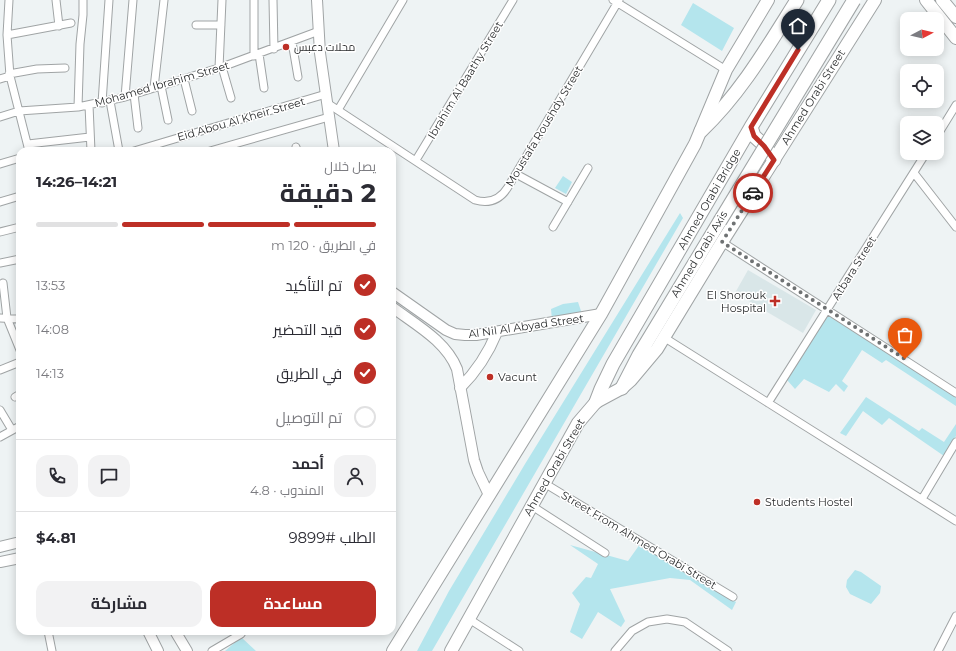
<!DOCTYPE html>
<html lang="ar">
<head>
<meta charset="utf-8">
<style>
	body { margin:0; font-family:Montserrat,Cairo,sans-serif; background:#f2f2f3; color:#2b2b33; direction:rtl; height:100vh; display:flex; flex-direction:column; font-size:15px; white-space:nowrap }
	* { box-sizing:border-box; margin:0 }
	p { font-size:13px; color:#7c7c81 }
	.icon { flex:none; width:22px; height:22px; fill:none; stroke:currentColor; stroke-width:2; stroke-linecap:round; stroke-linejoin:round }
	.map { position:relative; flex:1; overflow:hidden; direction:ltr }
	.sheet { position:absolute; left:16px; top:147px; width:380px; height:488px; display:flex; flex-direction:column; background:#fff; border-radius:12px; box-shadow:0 2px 10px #0003; direction:rtl }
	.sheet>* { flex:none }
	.needle { width:26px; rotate:83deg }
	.buttons { position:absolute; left:900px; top:12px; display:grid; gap:8px }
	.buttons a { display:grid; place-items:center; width:44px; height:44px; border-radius:8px; background:#fff; box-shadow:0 2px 10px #0003; font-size:20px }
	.pin { position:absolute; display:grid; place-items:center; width:34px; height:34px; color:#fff; margin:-41px -17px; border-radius:50% 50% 50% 0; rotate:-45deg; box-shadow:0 0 4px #0007 }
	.pin .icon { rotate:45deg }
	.courier { position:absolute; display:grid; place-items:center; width:40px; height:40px; margin:-20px; border:3px solid #bd2f26; border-radius:50%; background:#fff; color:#222; box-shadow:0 1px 5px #0007 }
	.head em { font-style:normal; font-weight:700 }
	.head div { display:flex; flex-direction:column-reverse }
	.head { display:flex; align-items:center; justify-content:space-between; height:68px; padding:0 20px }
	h1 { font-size:26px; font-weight:700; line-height:30px }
	.bar { display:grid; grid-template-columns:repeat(4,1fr); gap:6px 4px; align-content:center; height:48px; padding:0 20px }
	.bar i { height:5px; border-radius:3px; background:#e1e1e2 }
	.bar .on { background:#bd2f26 }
	.bar p { grid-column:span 4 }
	.line { display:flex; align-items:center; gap:10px; padding:0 20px; border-top:1px solid #e1e1e2 }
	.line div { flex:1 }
	.round { display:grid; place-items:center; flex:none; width:42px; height:42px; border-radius:12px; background:#f2f2f3 }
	ol { padding:0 20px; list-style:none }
	li { display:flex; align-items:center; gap:12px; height:44px }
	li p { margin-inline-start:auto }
	li .icon { padding:4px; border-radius:50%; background:#bd2f26; color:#fff; stroke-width:4 }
	li:last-child { color:#7c7c81 }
	li i { width:22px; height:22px; border:2px solid #e1e1e2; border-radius:50% }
	.button { display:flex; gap:8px; margin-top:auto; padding:8px 20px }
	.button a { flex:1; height:46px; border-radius:12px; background:#bd2f26; color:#fff; font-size:16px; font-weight:700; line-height:46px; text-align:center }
	.button a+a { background:#f2f2f3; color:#2b2b33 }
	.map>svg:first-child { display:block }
	.built { fill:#d9e6e8 }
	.green { fill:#b4e5ed }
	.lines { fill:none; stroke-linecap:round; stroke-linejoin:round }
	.street-casing { stroke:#a0a4a5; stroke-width:9 }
	.secondary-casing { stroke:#a0a4a5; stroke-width:12 }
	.primary-casing { stroke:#a0a4a5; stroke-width:14 }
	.highway-casing { stroke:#a0a4a5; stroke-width:15 }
	.street { stroke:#fff; stroke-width:7 }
	.secondary { stroke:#fff; stroke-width:10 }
	.primary { stroke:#fff; stroke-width:12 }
	.highway { stroke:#fff; stroke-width:13 }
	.highway-bridge-casing { stroke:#a0a4a5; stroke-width:15; stroke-linecap:butt }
	.highway-bridge { stroke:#fff; stroke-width:13 }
	.done { stroke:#6f7273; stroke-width:4; stroke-dasharray:0 7.2 }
	.route { stroke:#bd2f26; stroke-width:5 }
	.poi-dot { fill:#bd2f26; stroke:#fff; stroke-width:1.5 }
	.labels { text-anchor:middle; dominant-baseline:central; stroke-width:3; stroke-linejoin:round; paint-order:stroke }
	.poi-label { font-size:11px; fill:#2b2d2e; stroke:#fff; text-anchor:start }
	.street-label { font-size:11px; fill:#2b2d2e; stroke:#fff }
</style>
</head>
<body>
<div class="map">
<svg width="956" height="651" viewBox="0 0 956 651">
	<rect width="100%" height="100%" fill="#eef3f4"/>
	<path class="built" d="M748 270 816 310 803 333 735 293Z"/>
	<path class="green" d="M693 3 734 28 722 51 681 25Z
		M563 176 572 182 566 194 555 188Z
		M680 213 683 218 432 651H417L449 591 525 464Z
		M578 302 582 314 552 320 551 309 563 304Z
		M827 315 956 397V406L886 360 882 363 862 350 842 381 848 386 844 392 836 384 829 392 804 379 795 389 787 380Z
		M866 397 919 431 922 428 944 442 956 424V436L944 456 889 418 882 425 863 411 846 436 840 433Z
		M640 544 736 602 732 610 690 580 670 578 610 589 625 621 621 627 598 612 582 639 570 632 580 604 572 593 586 577 591 578 598 564 570 545 628 561Z
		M855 570 861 572 881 586 880 593 871 604 850 594 846 587 847 580Z
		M241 637 256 651H225Z"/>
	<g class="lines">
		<g class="street-casing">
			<path id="street" d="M9 0 7 35 10 76 29 151
				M56 0 59 26
				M254 0V56
				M273 0 274 49
				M613 0 726 70
				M196 25H221
				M7 35 71 23
				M292 42 298 77
				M259 54 264 88
				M222 67 231 98
				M219 68 222 0
				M9 74 37 69 65 68
				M0 79 10 76
				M184 79 192 111
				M161 86 168 120
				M154 88 164 0
				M134 94 138 128
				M125 97 133 0
				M110 101 119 151
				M102 103 109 0
				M327 103 475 200C489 204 500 200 508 187L619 0
				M89 105 91 151
				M78 107 80 44 83 15V0
				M338 110 403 0
				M0 117 19 111 78 107 125 97 222 67 319 31
				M937 136 956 105
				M28 144 90 137
				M296 147 297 151
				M134 151 326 94
				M210 151 329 117
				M416 160 513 0
				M0 164 20 158
				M914 173 956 227
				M516 174 568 202
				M0 202 20 196
				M553 227 588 168
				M0 232 20 227
				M722 242 956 393
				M0 263 20 259
				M3 283 7 318 20 350
				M0 318 20 319
				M665 338 956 521
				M0 370 20 362
				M15 397 20 394
				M768 403 926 153
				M0 410 12 430
				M0 437 20 426
				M544 483 733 597
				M922 499 956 442
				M532 506 605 553
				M469 619 519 651
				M48 631 52 651
				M212 651 241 634 243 631
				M615 651 632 631 648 622 667 619 685 622 728 651
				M938 651 956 616"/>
		</g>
		<g class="secondary-casing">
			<path id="secondary" d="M317 0 320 53 334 151
				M392 292 446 330 455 334 465 335H476L601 314
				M392 307C416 325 446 341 457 369L474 460 478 472 489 495
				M460 388C477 371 488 354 497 332
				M0 547 20 542
				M0 562 20 558
				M148 631 158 651
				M175 631 187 651"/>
		</g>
		<g class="primary-casing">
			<path id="primary" d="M926 0 956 38
				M942 0 956 17
				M393 651 601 314 695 144 726 70 768 0
				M451 651 578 423 596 402 622 388 631 380 657 349 722 242 875 0"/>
		</g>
		<g class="highway-casing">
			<path id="highway" d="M751 127 754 136 765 146 774 160
				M701 131C741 93 768 46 797 0
				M622 388 639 355 720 221
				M596 402 601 389 613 364 751 127 829 0"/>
		</g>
		<use href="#street" class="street"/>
		<use href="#secondary" class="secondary"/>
		<use href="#primary" class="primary"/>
		<use href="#highway" class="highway"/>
		<g class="highway-bridge-casing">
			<path id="highway-bridge" d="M720 221 854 0"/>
		</g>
		<use href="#highway-bridge" class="highway-bridge"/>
	</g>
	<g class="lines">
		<path class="done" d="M753 193 722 242 905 359"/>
		<path class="route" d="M753 193 774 160 764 146 754 136 751 127 798 50"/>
	</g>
	<g class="poi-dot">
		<circle cx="286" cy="47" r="4"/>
		<path d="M773 295h4v4h4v4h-4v4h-4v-4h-4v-4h4z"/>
		<circle cx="490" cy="377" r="4"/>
		<circle cx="757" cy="502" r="4"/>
	</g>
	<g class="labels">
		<g class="poi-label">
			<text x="294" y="47">محلات دعبس</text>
			<text x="766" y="295" text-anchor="end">El Shorouk<tspan x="766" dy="13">Hospital</tspan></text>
			<text x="498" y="377">Vacunt</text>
			<text x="765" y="502">Students Hostel</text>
		</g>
		<g class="street-label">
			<text transform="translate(465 80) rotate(-59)">Ibrahim Al Baathy Street</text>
			<text transform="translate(162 84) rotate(-16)">Mohamed Ibrahim Street</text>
			<text transform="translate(813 97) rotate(-58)">Ahmed Orabi Street</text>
			<text transform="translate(241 119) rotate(-16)">Eid Abou Al Kheir Street</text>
			<text transform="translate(544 126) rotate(-59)">Moustafa Roushdy Street</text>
			<text transform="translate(709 199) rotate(-60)">Ahmed Orabi Bridge</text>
			<text transform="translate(699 254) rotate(-59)">Ahmed Orabi Axis</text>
			<text transform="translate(854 268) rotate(-58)">Atbara Street</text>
			<text transform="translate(526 326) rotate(-8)">Al Nil Al Abyad Street</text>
			<text transform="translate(554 467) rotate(-60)">Ahmed Orabi Street</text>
			<text transform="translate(639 540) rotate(31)">Street From Ahmed Orabi Street</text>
		</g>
	</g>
</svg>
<div class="buttons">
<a><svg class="needle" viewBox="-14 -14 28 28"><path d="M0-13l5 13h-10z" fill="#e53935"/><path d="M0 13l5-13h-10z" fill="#7c7c81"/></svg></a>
<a><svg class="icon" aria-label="locate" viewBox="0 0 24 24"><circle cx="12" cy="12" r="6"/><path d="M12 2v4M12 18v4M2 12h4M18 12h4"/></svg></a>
<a><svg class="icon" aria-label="layers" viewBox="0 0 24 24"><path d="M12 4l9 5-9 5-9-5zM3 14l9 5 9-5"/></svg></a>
</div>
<div class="pin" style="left:905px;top:359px;background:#ea580c"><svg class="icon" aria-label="bag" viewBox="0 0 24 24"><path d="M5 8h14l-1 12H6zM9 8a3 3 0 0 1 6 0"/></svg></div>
<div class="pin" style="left:798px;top:50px;background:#1f2937"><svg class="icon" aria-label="home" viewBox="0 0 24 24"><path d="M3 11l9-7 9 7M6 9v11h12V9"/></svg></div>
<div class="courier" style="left:753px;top:193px"><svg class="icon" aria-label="car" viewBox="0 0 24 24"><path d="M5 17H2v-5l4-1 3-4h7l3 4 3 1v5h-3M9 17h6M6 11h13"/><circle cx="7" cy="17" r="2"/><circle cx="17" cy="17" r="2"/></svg></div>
<section class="sheet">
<div class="head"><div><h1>2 دقيقة</h1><p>يصل خلال</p></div><em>14:21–14:26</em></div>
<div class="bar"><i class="on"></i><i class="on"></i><i class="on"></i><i></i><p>في الطريق · 120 m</p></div>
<ol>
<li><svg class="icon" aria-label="check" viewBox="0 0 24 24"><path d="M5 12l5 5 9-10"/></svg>تم التأكيد<p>13:53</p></li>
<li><svg class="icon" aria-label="check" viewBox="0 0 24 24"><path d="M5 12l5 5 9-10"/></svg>قيد التحضير<p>14:08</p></li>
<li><svg class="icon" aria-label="check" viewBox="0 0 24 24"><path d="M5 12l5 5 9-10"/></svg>في الطريق<p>14:13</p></li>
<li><i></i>تم التوصيل</li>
</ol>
<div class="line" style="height:72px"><a class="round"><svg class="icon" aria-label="person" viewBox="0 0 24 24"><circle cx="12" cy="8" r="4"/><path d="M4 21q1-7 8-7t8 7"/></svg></a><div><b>أحمد</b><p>المندوب · 4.8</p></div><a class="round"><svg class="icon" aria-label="chat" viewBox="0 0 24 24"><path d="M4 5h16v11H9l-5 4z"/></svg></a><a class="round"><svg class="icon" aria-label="phone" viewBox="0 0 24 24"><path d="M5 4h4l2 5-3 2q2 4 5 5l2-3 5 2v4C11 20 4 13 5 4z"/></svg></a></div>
<div class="line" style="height:52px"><div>الطلب #9899</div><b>$4.81</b></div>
<div class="button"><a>مساعدة</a><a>مشاركة</a></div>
</section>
</div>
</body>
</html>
